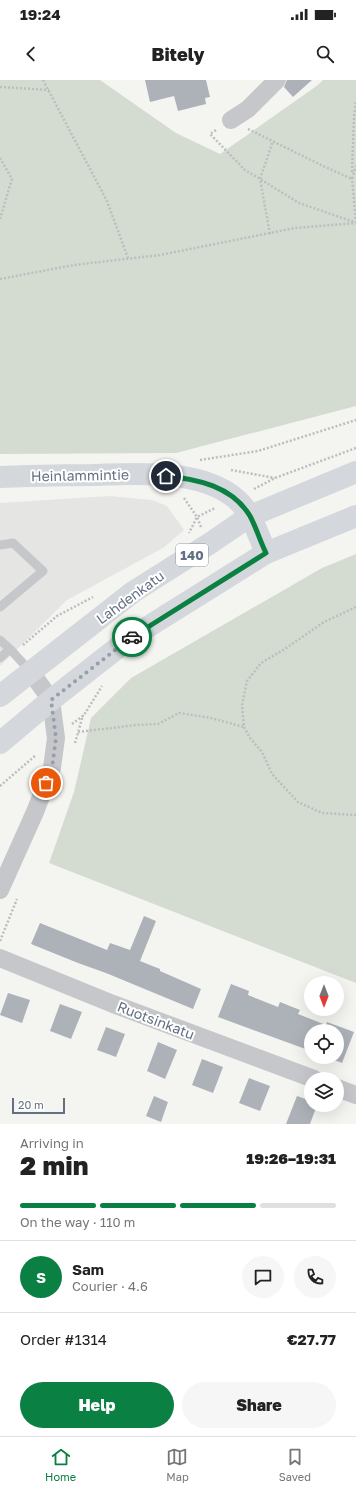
<!DOCTYPE html>
<html lang="en">
<head>
<meta charset="utf-8">
<style>
	body { margin:0; font-family:"Golos Text",sans-serif; background:#f6f6f6; color:#222; height:100vh; display:flex; flex-direction:column; font-size:15px; white-space:nowrap }
	* { box-sizing:border-box; margin:0 }
	p { font-size:13px; color:#767676 }
	.icon { flex:none; width:22px; height:22px; fill:none; stroke:currentColor; stroke-width:2; stroke-linecap:round; stroke-linejoin:round }
	.map { position:relative; height:1044px; overflow:hidden }
	.details { display:flex; flex-direction:column; background:#fff; flex:1 }
	.details>* { flex:none }
	.needle { width:26px; rotate:180deg }
	.fabs { position:absolute; left:304px; top:896px; display:grid; gap:8px }
	.fabs a { display:grid; place-items:center; width:40px; height:40px; border-radius:50%; background:#fff; box-shadow:0 4px 16px #0002; font-size:20px }
	.scale { position:absolute; left:12px; bottom:10px; width:53px; box-sizing:border-box; padding-left:4px; border:2px solid #637083; border-top:0; font-size:11px; line-height:14px; white-space:nowrap; color:#637083; -webkit-text-stroke:3px #fff; paint-order:stroke }
	.pin { position:absolute; display:grid; place-items:center; width:34px; height:34px; color:#fff; margin:-17px; border:2px solid #fff; border-radius:50%; box-shadow:0 1px 4px #0007 }
	.courier { position:absolute; display:grid; place-items:center; width:40px; height:40px; margin:-20px; border:3px solid #0b8043; border-radius:50%; background:#fff; color:#222; box-shadow:0 1px 5px #0007 }
	.headline em { font-style:normal; font-weight:800 }
	.headline div { display:flex; flex-direction:column-reverse }
	.headline { display:flex; align-items:center; justify-content:space-between; height:68px; padding:0 20px }
	h1 { font-size:26px; font-weight:800; line-height:30px }
	.bar { display:grid; grid-template-columns:repeat(4,1fr); gap:6px 4px; align-content:center; height:48px; padding:0 20px }
	.bar i { height:5px; border-radius:3px; background:#e0e0e0 }
	.bar .on { background:#0b8043 }
	.bar p { grid-column:span 4 }
	.line { display:flex; align-items:center; gap:10px; padding:0 20px; border-top:1px solid #e0e0e0 }
	.line div { flex:1 }
	.round { display:grid; place-items:center; flex:none; width:42px; height:42px; border-radius:21px; background:#f6f6f6 }
	.button { display:flex; gap:8px; margin-top:auto; padding:8px 20px }
	.button a { flex:1; height:46px; border-radius:24px; background:#0b8043; color:#fff; font-size:16px; font-weight:800; line-height:46px; text-align:center }
	.button a+a { background:#f6f6f6; color:#222 }
	.status { display:flex; justify-content:space-between; align-items:center; height:28px; padding:0 20px; background:#fff; direction:ltr }
	.status svg { height:11px; fill:currentColor }
	header { display:flex; justify-content:space-between; align-items:center; height:52px; padding:0 20px; background:#fff; font-size:18px; font-weight:800 }
	.tab-bar { display:flex; justify-content:space-around; align-items:center; height:56px; border-top:1px solid #e0e0e0; background:#fff; font-size:11px; color:#767676 }
	.tab-bar a { display:grid; justify-items:center; gap:2px }
	.tab-bar .on { color:#0b8043 }
	.map>svg:first-child { display:block }
	.built { fill:#e5e6e4 }
	.green { fill:#d4dcd2 }
	.building { fill:#adb2b9 }
	.lines { fill:none; stroke-linecap:round; stroke-linejoin:round }
	.path { stroke:#bcbdc0; stroke-width:2.5; stroke-dasharray:2 2; stroke-linecap:butt }
	.lane { stroke:#c5c7cb; stroke-width:9 }
	.street { stroke:#c5c7cb; stroke-width:18 }
	.secondary { stroke:#d4d7dc; stroke-width:22 }
	.primary { stroke:#d4d7dc; stroke-width:22 }
	.done { stroke:#969faa; stroke-width:4; stroke-dasharray:0 7.2 }
	.route { stroke:#0b8043; stroke-width:5 }
	.labels { text-anchor:middle; dominant-baseline:central; stroke-width:4; stroke-linejoin:round; paint-order:stroke }
	.shield { fill:#fff; stroke:#929ba8; stroke-width:1 }
	.shield-label { font-size:13px; font-weight:bold; fill:#637083 }
	.street-label { font-size:14px; fill:#637083; stroke:#fff }
</style>
</head>
<body>
<div class="status"><b>19:24</b><svg viewBox="0 0 49 12"><path d="M0 12V9h3v3zM5 12V6h3v6zM10 12V3h3v9zM15 12V0h3v12zM26 1h20v11H26zM47 4h2v5h-2z"/></svg></div>
<header><svg class="icon" aria-label="back" viewBox="0 0 24 24"><path d="M15 5l-7 7 7 7"/></svg>Bitely<svg class="icon" aria-label="search" viewBox="0 0 24 24"><circle cx="10" cy="10" r="6"/><path d="M15 15l6 6"/></svg></header>
<div class="map">
<svg width="356" height="1044" viewBox="0 0 356 1044">
	<rect width="100%" height="100%" fill="#f4f5f1"/>
	<path class="built" d="M110 416 152 420 167 426 184 450 163 468 67 520 0 586V423Z"/>
	<path class="green" d="M0 0H100L176 53 220 74 318 5 323 0H356V326L176 373 0 374Z
		M356 474V903L49 783 74 712 91 638 131 598 322 488Z"/>
	<path class="building" d="M145 0H206L210 17 205 18 206 24 178 31 174 16 150 22Z
		M287 0H312L293 17 284 7Z
		M144 836 156 841 140 881 160 889V891L201 909 193 929 106 893 78 883 31 864 40 843 107 870 110 863 130 870Z
		M231 904 249 911 248 915 278 927 280 922 300 930 298 934 326 945 327 942 354 952 342 983 327 977H337V951H311V971L218 937Z
		M8 913 30 920 22 943 0 935Z
		M60 924 82 932 71 959 50 951Z
		M106 947 125 954 116 977 97 970Z
		M158 962 177 970 165 999 147 991Z
		M202 979 223 987 213 1013 192 1005Z
		M249 998 270 1006 260 1031 239 1023Z
		M154 1016 168 1022 161 1042 146 1036Z
		M297 1016 311 1021V1025H317L310 1044H286Z"/>
	<g class="lines">
		<path class="path" d="M43 0 107 121 128 178
			M0 7 49 10
			M248 49 321 85 352 99 356 86
			M216 50 210 54 245 90 260 99 299 123 354 142
			M0 78 12 99 0 139
			M352 92 354 37 356 21
			M352 97 356 143
			M270 154 260 99 273 61
			M0 199 74 185 160 175 295 148 356 143
			M200 380 258 371 356 340
			M231 390 275 398
			M254 409 275 398 356 368
			M184 418 197 437 189 453
			M201 447 197 437 215 428
			M356 527 324 542 285 569 261 583 247 601 242 625 244 647 250 658 262 672 272 694 298 722 322 733 356 735
			M23 565 57 536 93 517
			M72 644 84 635 102 606
			M78 652 136 645 158 644 179 633 211 638 244 647
			M75 663 83 635
			M0 706 36 675
			M0 861 17 819"/>
		<path class="lane" d="M0 465 13 463 43 491 0 527
			M0 560 10 569 31 592
			M0 578 10 569"/>
		<path class="street" d="M231 40 248 29 277 0
			M0 810 35 732 52 688 56 658 51 620 31 592
			M0 878 113 924 314 999
			M337 1008 356 1015"/>
		<path class="secondary" d="M0 397C30 396 61 395 91 395 135 394 198 388 235 418 251 431 258 454 266 473"/>
		<path class="primary" d="M0 616 133 512 209 464 250 436 356 392
			M0 663 51 620 130 558 266 473 356 436"/>
	</g>
	<g class="lines">
		<path class="done" d="M46 703 52 688 56 658 51 620 132 557"/>
		<path class="route" d="M132 557 266 473C260 461 256 447 250 436 232 406 197 399 166 396"/>
	</g>
	<g class="labels">
		<rect class="shield" x="176" y="464" width="32" height="22" rx="3"/>
		<g class="shield-label">
			<text x="192" y="475">140</text>
		</g>
		<g class="street-label">
			<text transform="translate(80 395) rotate(-1)">Heinlammintie</text>
			<text transform="translate(130 517) rotate(-36)">Lahdenkatu</text>
			<text transform="translate(156 940) rotate(21)">Ruotsinkatu</text>
		</g>
	</g>
</svg>
<div class="fabs">
<a><svg class="needle" viewBox="-14 -14 28 28"><path d="M0-13l5 13h-10z" fill="#e53935"/><path d="M0 13l5-13h-10z" fill="#767676"/></svg></a>
<a><svg class="icon" aria-label="locate" viewBox="0 0 24 24"><circle cx="12" cy="12" r="6"/><path d="M12 2v4M12 18v4M2 12h4M18 12h4"/></svg></a>
<a><svg class="icon" aria-label="layers" viewBox="0 0 24 24"><path d="M12 4l9 5-9 5-9-5zM3 14l9 5 9-5"/></svg></a>
</div>
<div class="scale">20 m</div>
<div class="pin" style="left:46px;top:703px;background:#ea580c"><svg class="icon" aria-label="bag" viewBox="0 0 24 24"><path d="M5 8h14l-1 12H6zM9 8a3 3 0 0 1 6 0"/></svg></div>
<div class="pin" style="left:166px;top:396px;background:#1f2937"><svg class="icon" aria-label="home" viewBox="0 0 24 24"><path d="M3 11l9-7 9 7M6 9v11h12V9"/></svg></div>
<div class="courier" style="left:132px;top:557px"><svg class="icon" aria-label="car" viewBox="0 0 24 24"><path d="M5 17H2v-5l4-1 3-4h7l3 4 3 1v5h-3M9 17h6M6 11h13"/><circle cx="7" cy="17" r="2"/><circle cx="17" cy="17" r="2"/></svg></div>
</div>
<section class="details">
<div class="headline"><div><h1>2 min</h1><p>Arriving in</p></div><em>19:26–19:31</em></div>
<div class="bar"><i class="on"></i><i class="on"></i><i class="on"></i><i></i><p>On the way · 110 m</p></div>
<div class="line" style="height:72px"><b class="round" style="background:#0b8043;color:#fff">S</b><div><b>Sam</b><p>Courier · 4.6</p></div><a class="round"><svg class="icon" aria-label="chat" viewBox="0 0 24 24"><path d="M4 5h16v11H9l-5 4z"/></svg></a><a class="round"><svg class="icon" aria-label="phone" viewBox="0 0 24 24"><path d="M5 4h4l2 5-3 2q2 4 5 5l2-3 5 2v4C11 20 4 13 5 4z"/></svg></a></div>
<div class="line" style="height:52px"><div>Order #1314</div><b>€27.77</b></div>
<div class="button"><a>Help</a><a>Share</a></div>
</section>
<nav class="tab-bar">
<a class="on"><svg class="icon" aria-label="home" viewBox="0 0 24 24"><path d="M3 11l9-7 9 7M6 9v11h12V9"/></svg>Home</a>
<a><svg class="icon" aria-label="map" viewBox="0 0 24 24"><path d="M3 6l6-2 6 2 6-2v14l-6 2-6-2-6 2zM9 4v14M15 6v14"/></svg>Map</a>
<a><svg class="icon" aria-label="saved" viewBox="0 0 24 24"><path d="M7 4h10v16l-5-4-5 4z"/></svg>Saved</a>
</nav>
</body>
</html>
